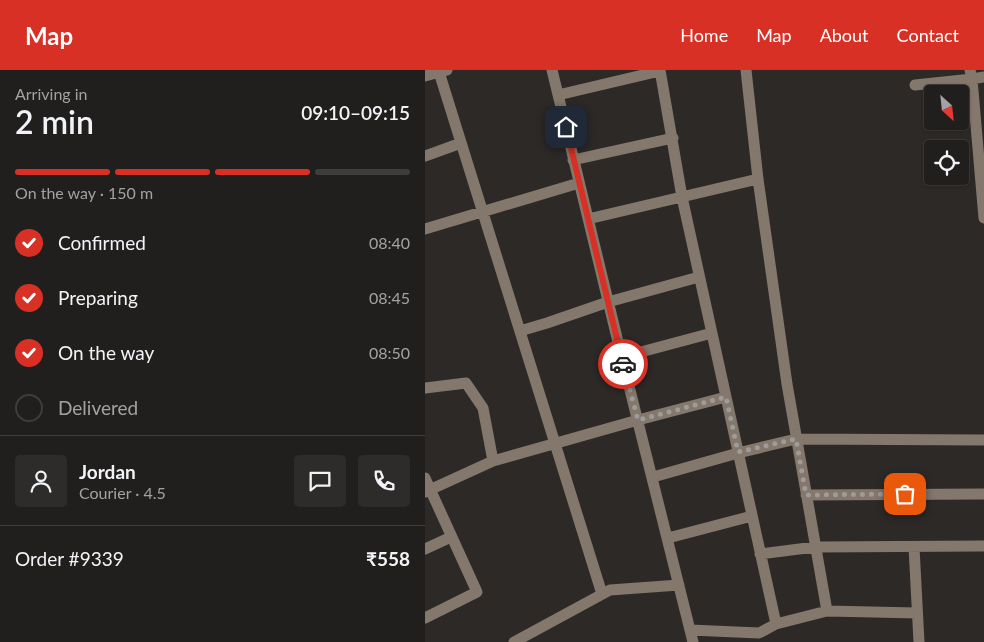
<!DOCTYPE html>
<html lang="en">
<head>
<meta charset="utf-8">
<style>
	body { margin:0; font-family:Lato,sans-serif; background:#2d2c2a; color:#f1f3f6; height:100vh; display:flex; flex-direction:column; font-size:19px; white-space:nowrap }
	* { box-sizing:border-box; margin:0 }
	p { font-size:16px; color:#a2a2a4 }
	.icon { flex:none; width:28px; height:28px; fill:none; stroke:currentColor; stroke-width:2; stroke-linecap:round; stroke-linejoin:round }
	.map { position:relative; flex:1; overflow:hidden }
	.panel { display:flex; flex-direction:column; background:#211f1d; width:425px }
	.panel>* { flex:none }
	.needle { width:32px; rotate:153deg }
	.fabs { position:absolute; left:499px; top:15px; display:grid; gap:10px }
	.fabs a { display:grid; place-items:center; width:45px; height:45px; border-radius:5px; background:#211f1d; box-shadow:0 1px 4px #0004,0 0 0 1px #3e3d3b; font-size:25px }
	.pin { position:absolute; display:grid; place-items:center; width:42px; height:42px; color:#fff; margin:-21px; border-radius:10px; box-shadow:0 2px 8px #0006 }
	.courier { position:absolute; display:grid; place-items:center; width:50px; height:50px; margin:-25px; border:4px solid #d93025; border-radius:50%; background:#fff; color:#222; box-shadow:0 1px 6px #0007 }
	.headline em { font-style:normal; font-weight:600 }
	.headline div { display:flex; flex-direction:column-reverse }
	.headline { display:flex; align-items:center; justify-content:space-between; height:85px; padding:0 15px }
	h1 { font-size:32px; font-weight:600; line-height:38px }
	.bar { display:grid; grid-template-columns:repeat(4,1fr); gap:8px 5px; align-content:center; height:60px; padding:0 15px }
	.bar i { height:6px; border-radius:4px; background:#3e3d3b }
	.bar .selected { background:#d93025 }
	.bar p { grid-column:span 4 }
	.line { display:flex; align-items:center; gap:12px; padding:0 15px; border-top:1px solid #3e3d3b }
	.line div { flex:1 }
	.round { display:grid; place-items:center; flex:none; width:52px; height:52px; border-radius:5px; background:#2d2c2a }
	ol { padding:0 15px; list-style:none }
	li { display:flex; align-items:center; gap:15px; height:55px }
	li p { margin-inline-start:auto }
	li .icon { padding:5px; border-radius:50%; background:#d93025; color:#fff; stroke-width:4 }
	li:last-child { color:#a2a2a4 }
	li i { width:28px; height:28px; border:2px solid #3e3d3b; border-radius:50% }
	header { display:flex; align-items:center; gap:30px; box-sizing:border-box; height:70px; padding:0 25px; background:#d93025; color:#fff }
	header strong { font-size:24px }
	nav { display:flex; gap:28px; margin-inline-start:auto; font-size:18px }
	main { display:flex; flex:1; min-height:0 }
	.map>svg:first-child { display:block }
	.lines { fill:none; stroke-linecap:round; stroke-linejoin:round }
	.minor { stroke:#84776b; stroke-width:11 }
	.done { stroke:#9e9c9b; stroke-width:5; stroke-dasharray:0 9 }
	.route { stroke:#d93025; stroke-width:6 }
</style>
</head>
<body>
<header>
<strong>Map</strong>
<nav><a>Home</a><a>Map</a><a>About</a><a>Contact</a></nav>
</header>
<main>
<section class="panel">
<div class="headline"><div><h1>2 min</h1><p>Arriving in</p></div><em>09:10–09:15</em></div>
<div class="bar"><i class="selected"></i><i class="selected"></i><i class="selected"></i><i></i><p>On the way · 150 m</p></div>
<ol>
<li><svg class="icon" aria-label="check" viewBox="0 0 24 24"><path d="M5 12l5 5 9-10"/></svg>Confirmed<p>08:40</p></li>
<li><svg class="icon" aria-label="check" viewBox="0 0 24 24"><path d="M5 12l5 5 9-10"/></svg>Preparing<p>08:45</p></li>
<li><svg class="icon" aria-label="check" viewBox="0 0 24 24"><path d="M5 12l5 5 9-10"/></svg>On the way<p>08:50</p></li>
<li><i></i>Delivered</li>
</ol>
<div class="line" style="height:90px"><a class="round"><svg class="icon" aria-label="person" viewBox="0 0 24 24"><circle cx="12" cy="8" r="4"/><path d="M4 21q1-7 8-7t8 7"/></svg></a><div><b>Jordan</b><p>Courier · 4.5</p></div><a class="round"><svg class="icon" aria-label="chat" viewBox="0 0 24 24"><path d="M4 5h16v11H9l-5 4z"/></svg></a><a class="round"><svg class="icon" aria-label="phone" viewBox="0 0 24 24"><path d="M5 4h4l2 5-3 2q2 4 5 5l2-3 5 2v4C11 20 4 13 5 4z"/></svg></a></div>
<div class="line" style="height:65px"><div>Order #9339</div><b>₹558</b></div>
</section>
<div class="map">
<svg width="559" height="572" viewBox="0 0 559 572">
	<rect width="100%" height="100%" fill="#2c2927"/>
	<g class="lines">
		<path class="minor" d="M127 0 194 276 268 572
			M235 0 257 127 351 554 402 541
			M321 0 333 109 362 314 402 541 492 543
			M14 2 177 524
			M0 6 22 0
			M559 7 547 9 559 148
			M490 15 547 9 545 0
			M133 25 235 1
			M0 86 36 73
			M148 90 248 68
			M163 149 333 109
			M0 159 154 113
			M95 261 122 253 183 232 274 207
			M197 287 287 263
			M0 318 41 313 58 338 68 391
			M228 407 313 383 371 369 559 370
			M0 408 52 522 0 548
			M0 422 68 391 213 350 301 327
			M381 425 559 424
			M243 468 327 446
			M489 477 494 572
			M0 479 26 467
			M335 484 390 477 559 476
			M265 560 334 563 351 554
			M89 572 185 520 254 515"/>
	</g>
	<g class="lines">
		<path class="done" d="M198 294 213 350 301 327 313 382 371 369 381 425 480 424"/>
		<path class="route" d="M141 57 198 294"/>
	</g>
</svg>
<div class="fabs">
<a><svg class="needle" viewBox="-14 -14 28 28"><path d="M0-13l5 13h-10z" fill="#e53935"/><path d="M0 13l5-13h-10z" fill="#a2a2a4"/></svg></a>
<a><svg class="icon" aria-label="locate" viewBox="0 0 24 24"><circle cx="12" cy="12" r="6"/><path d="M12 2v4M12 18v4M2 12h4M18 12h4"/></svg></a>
</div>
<div class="pin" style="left:480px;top:424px;background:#ea580c"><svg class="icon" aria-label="bag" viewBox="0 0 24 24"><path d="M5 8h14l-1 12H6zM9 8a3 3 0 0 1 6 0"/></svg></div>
<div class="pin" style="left:141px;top:57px;background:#1f2937"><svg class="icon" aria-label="home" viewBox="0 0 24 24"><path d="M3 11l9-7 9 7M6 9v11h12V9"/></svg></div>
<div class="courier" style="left:198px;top:294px"><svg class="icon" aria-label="car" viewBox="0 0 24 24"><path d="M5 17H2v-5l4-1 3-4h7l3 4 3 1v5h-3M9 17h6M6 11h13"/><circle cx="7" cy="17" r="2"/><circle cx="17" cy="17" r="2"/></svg></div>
</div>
</main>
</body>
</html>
